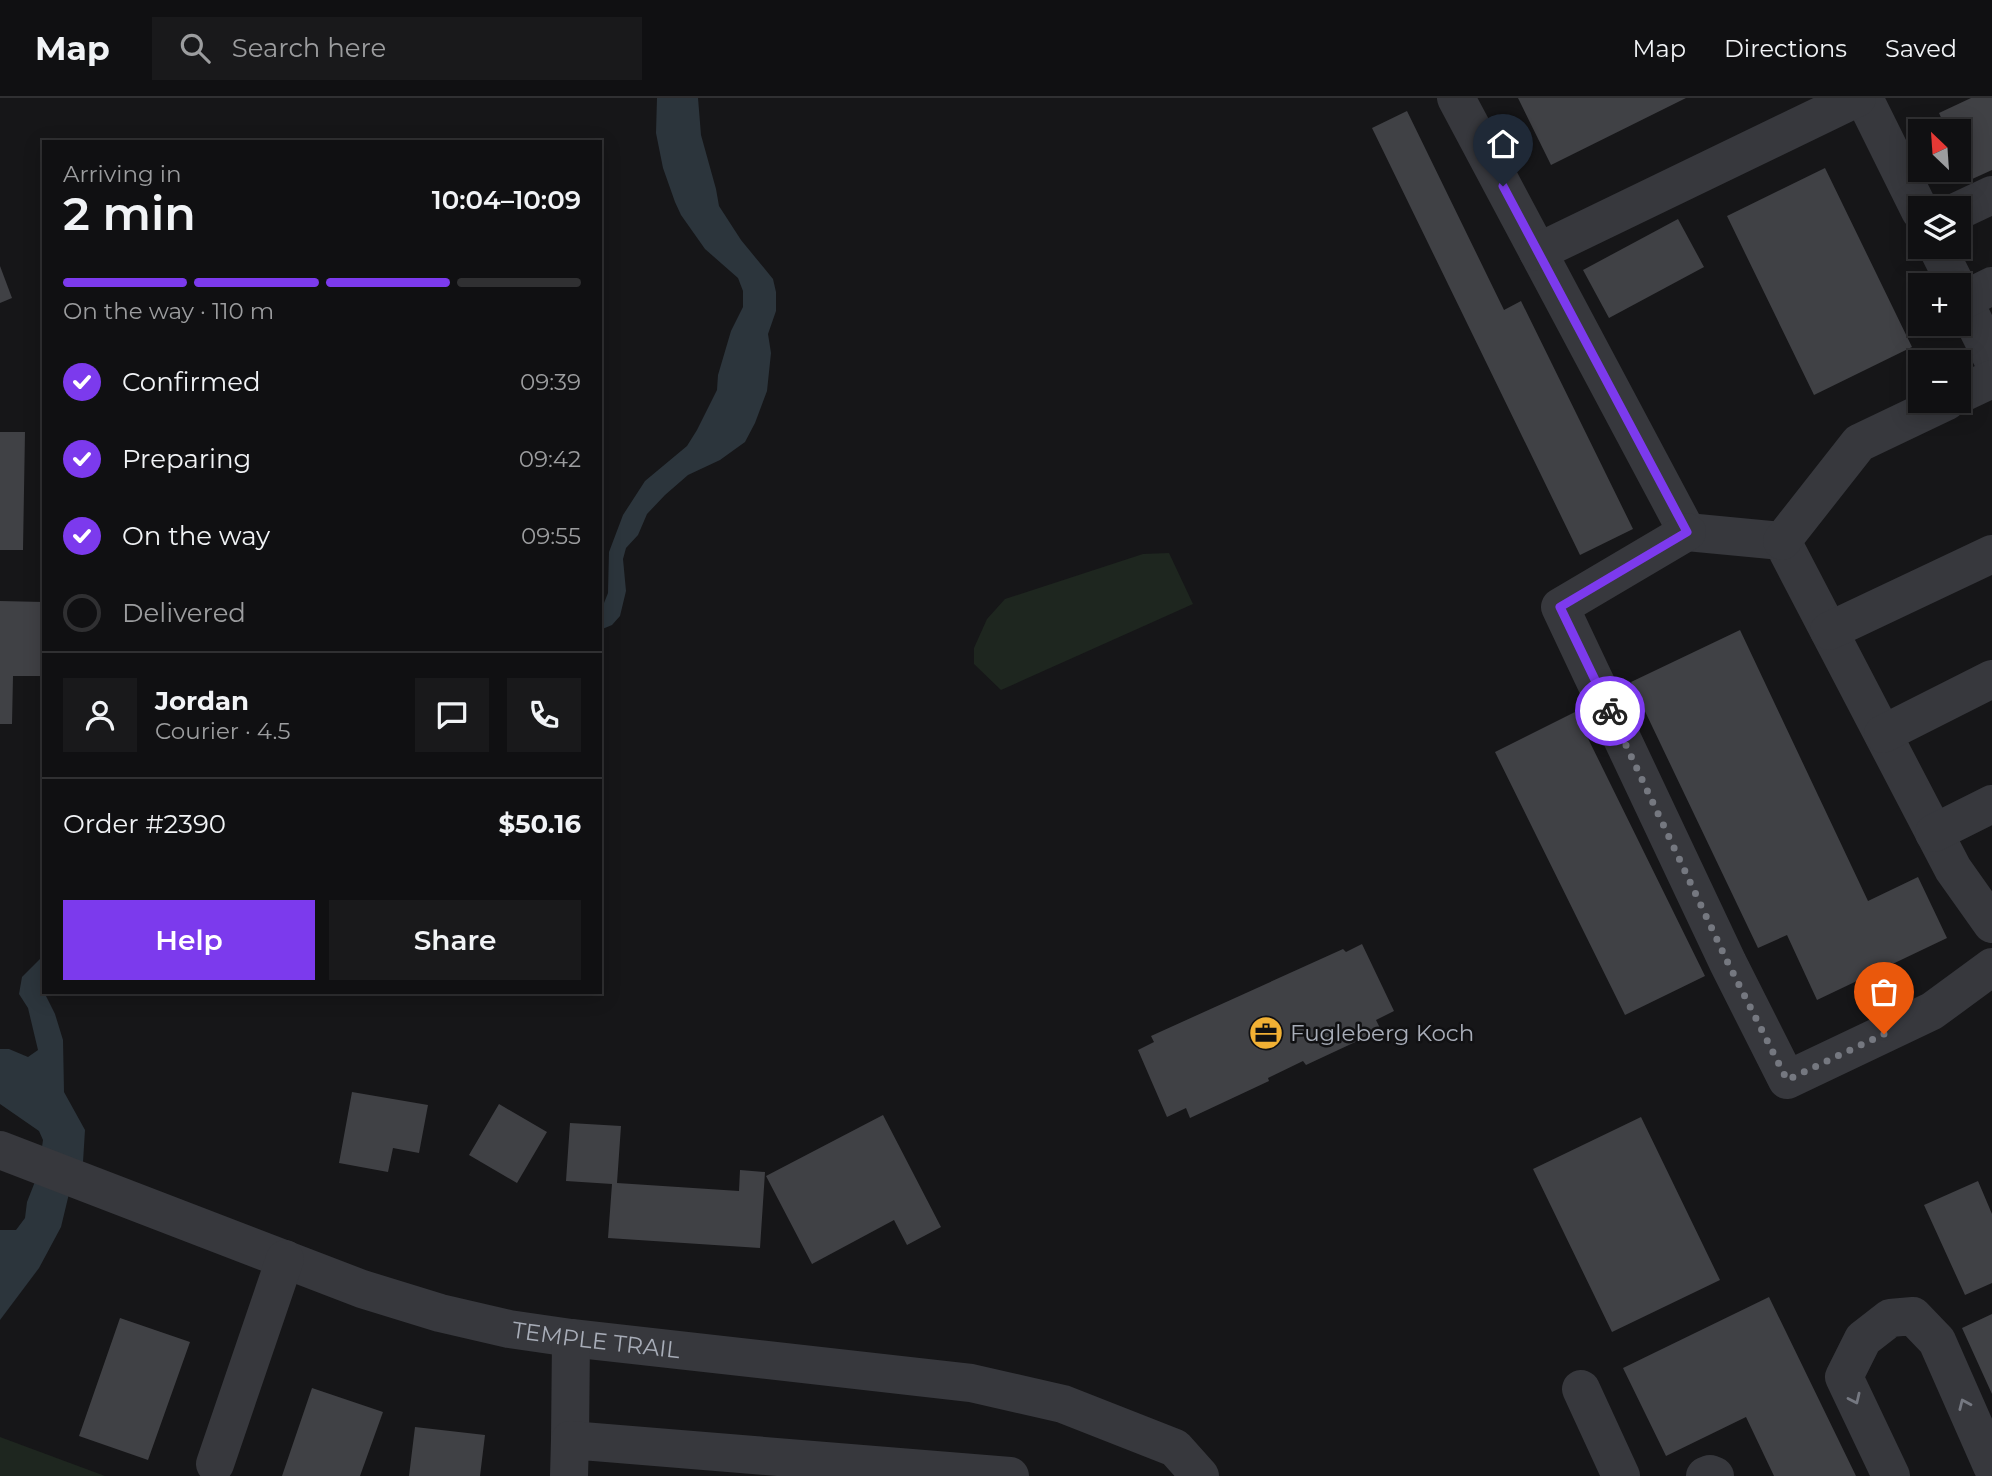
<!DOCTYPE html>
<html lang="en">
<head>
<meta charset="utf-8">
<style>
	body { margin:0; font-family:Montserrat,sans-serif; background:#19191b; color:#f1f3f6; height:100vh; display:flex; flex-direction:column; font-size:26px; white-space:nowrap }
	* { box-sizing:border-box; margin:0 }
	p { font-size:23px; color:#9c9d9f }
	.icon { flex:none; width:38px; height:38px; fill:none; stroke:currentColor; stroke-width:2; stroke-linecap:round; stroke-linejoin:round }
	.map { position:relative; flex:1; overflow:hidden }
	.panel { position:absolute; left:42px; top:42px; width:560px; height:854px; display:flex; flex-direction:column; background:#101012; border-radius:0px; box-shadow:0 4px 18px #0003,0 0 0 2px #303032 }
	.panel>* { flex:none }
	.needle { width:46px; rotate:335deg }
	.buttons { position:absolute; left:1908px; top:21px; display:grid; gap:14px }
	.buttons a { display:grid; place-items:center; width:63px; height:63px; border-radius:0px; background:#101012; box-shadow:0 4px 18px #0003,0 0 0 2px #303032; font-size:35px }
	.pin { position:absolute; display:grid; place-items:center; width:60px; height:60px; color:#fff; margin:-72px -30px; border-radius:50% 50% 50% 0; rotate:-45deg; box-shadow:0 0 7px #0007 }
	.pin .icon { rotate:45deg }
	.courier { position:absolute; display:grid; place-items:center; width:70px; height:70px; margin:-35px; border:5px solid #7c3aed; border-radius:50%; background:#fff; color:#222; box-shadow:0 2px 9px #0007 }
	.overview em { font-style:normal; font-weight:600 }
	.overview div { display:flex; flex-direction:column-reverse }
	.overview { display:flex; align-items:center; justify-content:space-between; height:119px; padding:0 21px }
	h1 { font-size:46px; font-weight:600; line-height:52px }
	.bar { display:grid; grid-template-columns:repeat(4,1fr); gap:10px 7px; align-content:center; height:84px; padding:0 21px }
	.bar i { height:9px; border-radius:5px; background:#303032 }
	.bar .on { background:#7c3aed }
	.bar p { grid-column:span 4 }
	.line { display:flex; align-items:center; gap:18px; padding:0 21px; border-top:2px solid #303032 }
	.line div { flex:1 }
	.round { display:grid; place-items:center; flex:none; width:74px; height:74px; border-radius:0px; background:#19191b }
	ol { padding:0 21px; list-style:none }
	li { display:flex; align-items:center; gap:21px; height:77px }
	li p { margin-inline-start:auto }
	li .icon { padding:7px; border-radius:50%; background:#7c3aed; color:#fff; stroke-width:4 }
	li:last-child { color:#9c9d9f }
	li i { width:38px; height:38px; border:4px solid #303032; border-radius:50% }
	.primary-button { display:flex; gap:14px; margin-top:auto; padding:14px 21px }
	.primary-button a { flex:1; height:80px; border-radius:0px; background:#7c3aed; color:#fff; font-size:28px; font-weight:600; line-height:80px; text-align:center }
	.primary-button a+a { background:#19191b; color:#f1f3f6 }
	header { display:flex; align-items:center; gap:42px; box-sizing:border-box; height:98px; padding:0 35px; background:#101012; border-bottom:2px solid #303032 }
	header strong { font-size:33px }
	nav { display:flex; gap:38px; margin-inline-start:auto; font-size:24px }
	.search { width:490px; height:63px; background:#19191b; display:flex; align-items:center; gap:18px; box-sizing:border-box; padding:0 24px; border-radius:0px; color:#9c9d9f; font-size:26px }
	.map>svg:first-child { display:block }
	.green { fill:#1e261f }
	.water { fill:#2c353c }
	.building { fill:#404145 }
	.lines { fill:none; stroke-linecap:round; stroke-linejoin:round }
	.minor { stroke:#37383d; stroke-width:38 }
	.oneway { stroke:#757881 }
	.done { stroke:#757880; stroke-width:7; stroke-dasharray:0 12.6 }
	.route { stroke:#7c3aed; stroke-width:9 }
	.labels { text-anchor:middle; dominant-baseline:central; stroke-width:5; stroke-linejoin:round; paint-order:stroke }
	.poi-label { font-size:23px; fill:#a8adb8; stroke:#111113; text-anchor:start }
	.street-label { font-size:23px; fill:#a8adb8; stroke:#111113 }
</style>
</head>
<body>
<header>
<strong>Map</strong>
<div class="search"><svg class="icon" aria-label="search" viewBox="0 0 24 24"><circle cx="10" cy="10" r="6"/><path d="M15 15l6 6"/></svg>Search here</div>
<nav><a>Map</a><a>Directions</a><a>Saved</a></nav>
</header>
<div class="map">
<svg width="1992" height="1378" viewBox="0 0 1992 1378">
	<rect width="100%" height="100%" fill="#161618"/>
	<path class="green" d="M1169 455 1193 506 1001 592 974 566V550L987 521 1005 501 1143 456Z
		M0 1339 105 1378H0Z"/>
	<path class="water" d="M657 0H698L701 37 716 91 719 108 741 142 773 181 776 194V213L768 236 771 255 767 293 755 325 745 344 720 362 688 377 665 397 647 416 638 437 626 450 623 461 626 493 620 518 612 527 600 532V515L608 495 609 454 623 417 645 383 687 348 697 332 717 292 718 277 731 233 743 209V193L738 180 705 151 681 117 675 104 663 70 656 35Z
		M44 857V894L55 916 63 942 64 994 85 1032 83 1064 73 1079 61 1129 39 1170 0 1222V1132H16L25 1120 27 1104 38 1076 43 1042 39 1033 0 1006V951H9L28 959 38 952 28 910 19 896 22 879Z"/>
	<path class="building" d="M1518 0H1686L1551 67Z
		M1971 0H1992V72L1970 82 1958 57V33H1947L1939 15Z
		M1407 13 1504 212 1521 203 1633 431 1580 457 1372 30Z
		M1825 70 1912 249 1814 297 1727 118Z
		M1678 121 1704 169 1609 220 1583 172Z
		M0 168 12 200 0 205Z
		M0 334H25L23 452H0Z
		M0 503 44 504V578H13L12 626H0Z
		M1740 532 1868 803 1918 779 1947 840 1817 902 1787 837 1758 850 1631 584Z
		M1575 614 1705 878 1625 917 1495 654Z
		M1362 846 1394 913 1376 922 1381 932 1306 967 1303 963 1268 980 1269 983 1190 1020 1186 1010 1167 1019 1138 952 1154 944 1151 938 1343 851 1346 854Z
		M352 994 428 1007 419 1055 393 1050 388 1074 339 1065Z
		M499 1006 547 1034 517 1085 469 1057Z
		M883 1017 941 1129 907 1147 894 1122 812 1166 766 1078Z
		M1641 1019 1720 1182 1612 1234 1533 1071Z
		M570 1025 621 1028 617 1085 739 1093 740 1072 765 1074 760 1150 608 1140 612 1086 566 1083Z
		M1978 1083 1992 1116V1185L1965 1197 1924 1107Z
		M1769 1199 1856 1378H1774L1746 1319 1666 1358 1623 1270Z
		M1992 1216V1296L1962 1230Z
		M120 1220 190 1244 148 1362 79 1338Z
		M312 1290 383 1314 360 1378H282Z
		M415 1329 485 1337 480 1378H409Z"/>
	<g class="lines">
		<g class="minor">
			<path d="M1456 0 1687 434 1782 443 1953 771 1992 826"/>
			<path d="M1864 0 1920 113"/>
			<path d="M1958 113 1992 97"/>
			<path d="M1937 149 1956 187"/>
			<path d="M1538 154 1857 0"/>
			<path d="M1958 191 1992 260"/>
			<path d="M1964 202 1992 188"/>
			<path d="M1958 297 1992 281"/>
			<path d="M1687 434 1560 509 1728 865 1787 982 1932 913 1992 869"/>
			<path d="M1782 443 1859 345 1947 303"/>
			<path d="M1829 533 1992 456"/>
			<path d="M1883 636 1992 581"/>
			<path d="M1934 735 1992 706"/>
			<path id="s1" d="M0 1052 362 1191 440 1215 509 1231 571 1240 971 1285 1063 1306 1175 1350 1200 1378"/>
			<path d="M1581 1291 1621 1378"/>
			<path d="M570 1342 571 1240"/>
			<path d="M215 1366 285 1161"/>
			<path d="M569 1378 570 1342 1010 1378"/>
			<path d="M1705 1378 1710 1376 1715 1378"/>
			<path d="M1891 1378 1844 1279 1863 1241 1890 1220 1913 1218 1937 1243 1992 1368"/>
		</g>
	</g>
	<defs><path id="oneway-chevron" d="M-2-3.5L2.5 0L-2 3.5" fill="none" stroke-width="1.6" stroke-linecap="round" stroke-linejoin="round" transform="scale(1.75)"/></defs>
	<g class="oneway">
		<use href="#oneway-chevron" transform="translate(1855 1301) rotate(65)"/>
		<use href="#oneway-chevron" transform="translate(1964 1306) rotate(-114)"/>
	</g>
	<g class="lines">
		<path class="done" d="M1610 613 1728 865 1787 982 1884 936"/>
		<path class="route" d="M1503 88 1687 434 1560 509 1610 613"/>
	</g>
	<defs>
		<g id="office-disc" transform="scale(1.75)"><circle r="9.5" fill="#f2b134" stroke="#111113"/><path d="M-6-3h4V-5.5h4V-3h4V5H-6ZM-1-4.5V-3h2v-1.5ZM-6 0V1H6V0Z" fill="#111"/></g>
	</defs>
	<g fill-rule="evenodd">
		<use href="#office-disc" x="1266" y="935"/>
	</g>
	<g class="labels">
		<g class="poi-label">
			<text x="1290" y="935">Fugleberg Koch</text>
		</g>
		<g class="street-label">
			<text stroke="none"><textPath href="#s1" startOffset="628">TEMPLE TRAIL</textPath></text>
		</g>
	</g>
</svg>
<div class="buttons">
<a><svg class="needle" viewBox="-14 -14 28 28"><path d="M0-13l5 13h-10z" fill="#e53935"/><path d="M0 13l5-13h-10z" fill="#9c9d9f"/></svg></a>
<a><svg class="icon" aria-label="layers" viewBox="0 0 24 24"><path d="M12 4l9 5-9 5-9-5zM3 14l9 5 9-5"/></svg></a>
<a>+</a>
<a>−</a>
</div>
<div class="pin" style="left:1884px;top:936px;background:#ea580c"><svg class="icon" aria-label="bag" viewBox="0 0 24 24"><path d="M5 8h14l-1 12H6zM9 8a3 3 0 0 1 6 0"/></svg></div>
<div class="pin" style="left:1503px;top:88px;background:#1f2937"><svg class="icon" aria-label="home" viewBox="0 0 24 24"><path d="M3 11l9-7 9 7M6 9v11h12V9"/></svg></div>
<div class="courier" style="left:1610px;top:613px"><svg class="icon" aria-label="bike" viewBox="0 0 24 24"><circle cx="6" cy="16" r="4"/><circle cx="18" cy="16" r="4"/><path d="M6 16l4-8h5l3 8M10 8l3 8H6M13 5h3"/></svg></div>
<section class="panel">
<div class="overview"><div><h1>2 min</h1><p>Arriving in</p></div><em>10:04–10:09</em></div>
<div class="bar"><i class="on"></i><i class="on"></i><i class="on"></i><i></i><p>On the way · 110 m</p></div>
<ol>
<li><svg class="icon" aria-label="check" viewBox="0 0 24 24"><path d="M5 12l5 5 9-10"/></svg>Confirmed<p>09:39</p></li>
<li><svg class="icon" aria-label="check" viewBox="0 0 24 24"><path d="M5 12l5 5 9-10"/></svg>Preparing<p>09:42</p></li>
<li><svg class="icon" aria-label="check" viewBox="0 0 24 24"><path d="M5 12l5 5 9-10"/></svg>On the way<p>09:55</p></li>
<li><i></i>Delivered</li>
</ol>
<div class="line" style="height:126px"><a class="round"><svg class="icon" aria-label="person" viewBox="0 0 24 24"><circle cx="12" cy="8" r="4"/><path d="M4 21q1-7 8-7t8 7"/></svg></a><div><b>Jordan</b><p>Courier · 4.5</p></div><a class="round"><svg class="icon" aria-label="chat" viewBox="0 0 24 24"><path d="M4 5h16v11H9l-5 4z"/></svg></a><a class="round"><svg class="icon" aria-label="phone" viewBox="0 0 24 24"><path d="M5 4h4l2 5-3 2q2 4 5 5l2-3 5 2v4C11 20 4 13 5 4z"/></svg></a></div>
<div class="line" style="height:91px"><div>Order #2390</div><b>$50.16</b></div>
<div class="primary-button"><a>Help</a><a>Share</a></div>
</section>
</div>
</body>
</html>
